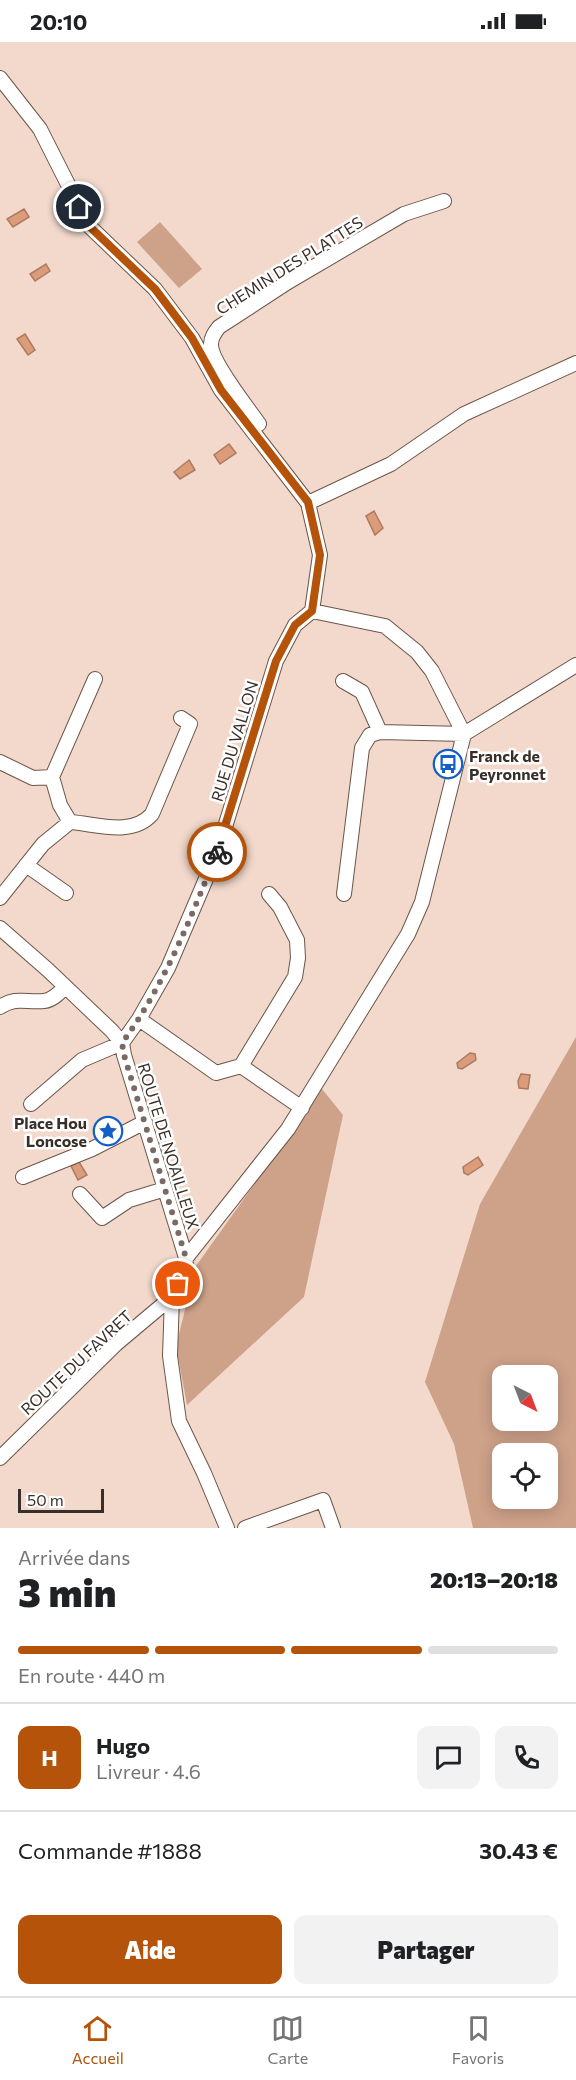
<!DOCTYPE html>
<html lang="fr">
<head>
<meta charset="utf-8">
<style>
	body { margin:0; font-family:Commissioner,sans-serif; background:#f2f2f2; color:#202124; height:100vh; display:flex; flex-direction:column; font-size:22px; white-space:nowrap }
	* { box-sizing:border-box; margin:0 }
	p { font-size:20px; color:#757577 }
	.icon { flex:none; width:33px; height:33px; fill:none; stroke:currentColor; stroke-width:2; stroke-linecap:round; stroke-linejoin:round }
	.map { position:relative; height:1486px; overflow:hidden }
	.panel { display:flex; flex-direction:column; background:#fff; flex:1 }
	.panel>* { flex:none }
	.needle { width:39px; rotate:138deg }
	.controls { position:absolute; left:492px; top:1323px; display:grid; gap:12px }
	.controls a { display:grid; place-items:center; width:66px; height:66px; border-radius:12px; background:#fff; box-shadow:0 3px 15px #0003; font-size:30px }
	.scale { position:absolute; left:18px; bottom:15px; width:86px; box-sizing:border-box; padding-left:6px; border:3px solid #392f2a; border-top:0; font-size:16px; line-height:21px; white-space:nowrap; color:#392f2a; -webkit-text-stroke:4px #fff; paint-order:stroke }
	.pin { position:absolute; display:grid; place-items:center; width:51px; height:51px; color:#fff; margin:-26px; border:3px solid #fff; border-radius:50%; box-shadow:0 2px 6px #0007 }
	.courier { position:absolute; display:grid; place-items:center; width:60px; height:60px; margin:-30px; border:4px solid #b45309; border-radius:50%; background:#fff; color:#222; box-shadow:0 2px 8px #0007 }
	.summary em { font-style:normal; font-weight:800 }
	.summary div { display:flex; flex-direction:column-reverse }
	.summary { display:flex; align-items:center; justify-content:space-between; height:102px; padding:0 18px }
	h1 { font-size:39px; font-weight:800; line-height:45px }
	.bar { display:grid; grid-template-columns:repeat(4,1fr); gap:9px 6px; align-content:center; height:72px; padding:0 18px }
	.bar i { height:8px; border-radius:4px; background:#e0e0e0 }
	.bar .active { background:#b45309 }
	.bar p { grid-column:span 4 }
	.line { display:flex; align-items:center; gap:15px; padding:0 18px; border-top:2px solid #e0e0e0 }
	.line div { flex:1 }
	.round { display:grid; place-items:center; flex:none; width:63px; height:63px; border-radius:12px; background:#f2f2f2 }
	.action { display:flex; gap:12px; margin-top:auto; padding:12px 18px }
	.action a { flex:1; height:69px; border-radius:12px; background:#b45309; color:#fff; font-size:24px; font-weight:800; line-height:69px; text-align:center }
	.action a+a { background:#f2f2f2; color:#202124 }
	.status { display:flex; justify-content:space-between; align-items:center; height:42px; padding:0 30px; background:#fff; direction:ltr }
	.status svg { height:16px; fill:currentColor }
	.tab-bar { display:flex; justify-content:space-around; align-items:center; height:84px; border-top:2px solid #e0e0e0; background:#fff; font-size:16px; color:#757577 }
	.tab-bar a { display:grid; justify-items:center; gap:3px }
	.tab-bar .active { color:#b45309 }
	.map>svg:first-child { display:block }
	.green { fill:#cea189; fill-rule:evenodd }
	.water { fill:#dc9b79; stroke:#ab7b61; stroke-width:1.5 }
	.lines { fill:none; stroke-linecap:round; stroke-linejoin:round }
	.minor-casing { stroke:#6b5549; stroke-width:16 }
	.minor { stroke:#fff; stroke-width:14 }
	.done { stroke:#7a6a63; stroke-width:6; stroke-dasharray:0 10.8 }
	.route { stroke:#b45309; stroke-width:8 }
	.labels { text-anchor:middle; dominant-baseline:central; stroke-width:5; stroke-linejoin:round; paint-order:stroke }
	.street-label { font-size:16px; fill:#392f2a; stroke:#fff }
	.poi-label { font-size:16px; font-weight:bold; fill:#392f2a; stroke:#fff; text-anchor:start }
</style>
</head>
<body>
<div class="status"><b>20:10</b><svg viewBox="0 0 49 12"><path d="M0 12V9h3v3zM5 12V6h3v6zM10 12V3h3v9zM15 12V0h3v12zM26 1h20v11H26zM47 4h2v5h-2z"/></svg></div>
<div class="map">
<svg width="576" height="1486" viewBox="0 0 576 1486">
	<rect width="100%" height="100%" fill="#f3d9cc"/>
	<path class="green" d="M160 180 202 227 179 246 137 200Z
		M576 995V1486H473L454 1402 425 1340 480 1162ZM502 1334H548V1378H502ZM502 1412H548V1456H502Z
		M322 1047 343 1073 304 1255 187 1363 176 1304 196 1224Z"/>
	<path class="water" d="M24 167 29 175 13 185 7 177Z
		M46 222 50 229 35 239 30 232Z
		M25 292 35 308 28 313 17 297Z
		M229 402 236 411 220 422 214 413Z
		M189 418 195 428 180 437 174 430Z
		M374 469 383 486 375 493 366 474Z
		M470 1011 475 1012 476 1018 462 1027 458 1026 457 1021Z
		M521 1032 530 1033 528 1047 519 1046 518 1039Z
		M478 1115 483 1123 468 1133 464 1131 463 1125Z
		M79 1120 87 1133 78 1138 71 1124Z"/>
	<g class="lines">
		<g class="minor-casing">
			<path id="minor" d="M0 36 40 87 89 184 155 247 192 296 221 348 308 461 320 513 312 569
				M259 382C248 366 210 319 211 302 211 295 215 290 219 285L288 240 404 172 444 159
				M308 461 391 422 464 372 576 321
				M312 569 385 584 417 610 432 629 464 692 576 623
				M343 639 362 650 380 690
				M0 720 33 736 52 735
				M70 780C97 782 132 795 152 772L190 682 181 676
				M26 823 66 851
				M269 852 280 865 297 898 298 916 295 935 241 1024 302 1066
				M0 856 43 802 70 780 60 763 52 735 95 637
				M0 886 48 928 112 989 122 1001
				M0 965C16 954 27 961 44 959 53 958 59 951 65 945
				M139 977 216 1031 241 1024
				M31 1062 82 1018 122 1001 139 977 168 926 217 811 276 619 295 583 312 569
				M23 1135 92 1107 145 1080
				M80 1152 102 1176 129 1158 165 1147
				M186 1216 288 1087 408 892 422 860 464 692 380 690 370 693 362 706 344 852
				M172 1255 170 1314 179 1379 204 1431 227 1486
				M0 1416 116 1302 172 1255 185 1229 186 1216 124 1013 122 1001
				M245 1486 323 1458 333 1486"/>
		</g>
		<use href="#minor" class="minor"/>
	</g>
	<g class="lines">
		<path class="done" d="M178 1242 185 1229 186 1216 124 1013 122 1001C164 944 191 876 217 810"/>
		<path class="route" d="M79 165 89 184 155 247 192 296 221 348 308 460 320 513 312 569 295 583 276 619 217 810"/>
	</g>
	<defs>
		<g id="bus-ring" transform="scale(1.5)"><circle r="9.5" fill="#fff" stroke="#145ec8" stroke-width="1.5"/><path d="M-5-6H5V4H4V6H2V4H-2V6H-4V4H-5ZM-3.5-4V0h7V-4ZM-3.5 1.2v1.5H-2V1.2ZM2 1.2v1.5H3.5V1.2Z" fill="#145ec8"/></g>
		<g id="sight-ring" transform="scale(1.5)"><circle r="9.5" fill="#fff" stroke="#145ec8" stroke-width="1.5"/><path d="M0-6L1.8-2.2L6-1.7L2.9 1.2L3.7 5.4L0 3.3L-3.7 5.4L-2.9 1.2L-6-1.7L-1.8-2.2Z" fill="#145ec8"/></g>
	</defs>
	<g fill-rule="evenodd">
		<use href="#bus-ring" x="448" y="722"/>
		<use href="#sight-ring" x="108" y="1089"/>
	</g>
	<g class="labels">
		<g class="street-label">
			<text transform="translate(289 223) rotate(-32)">CHEMIN DES PLATTES</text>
			<text transform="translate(234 699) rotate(-73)">RUE DU VALLON</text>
			<text transform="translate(169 1104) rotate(73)">ROUTE DE NOAILLEUX</text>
			<text transform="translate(76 1320) rotate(-43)">ROUTE DU FAVRET</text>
		</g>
		<g class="poi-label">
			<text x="469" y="713">Franck de<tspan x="469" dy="18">Peyronnet</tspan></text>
			<text x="87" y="1080" text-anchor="end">Place Hou<tspan x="87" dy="18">Loncose</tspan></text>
		</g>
	</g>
</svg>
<div class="controls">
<a><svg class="needle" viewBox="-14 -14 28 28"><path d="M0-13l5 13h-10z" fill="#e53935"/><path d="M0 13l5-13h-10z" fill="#757577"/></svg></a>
<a><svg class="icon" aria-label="locate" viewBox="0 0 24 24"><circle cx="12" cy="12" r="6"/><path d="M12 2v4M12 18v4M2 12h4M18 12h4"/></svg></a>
</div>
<div class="scale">50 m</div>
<div class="pin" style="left:178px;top:1242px;background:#ea580c"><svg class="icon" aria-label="bag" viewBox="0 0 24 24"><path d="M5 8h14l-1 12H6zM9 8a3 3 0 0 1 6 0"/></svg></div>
<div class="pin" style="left:79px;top:165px;background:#1f2937"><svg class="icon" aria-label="home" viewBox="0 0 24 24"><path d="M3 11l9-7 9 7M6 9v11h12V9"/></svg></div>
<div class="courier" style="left:217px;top:810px"><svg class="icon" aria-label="bike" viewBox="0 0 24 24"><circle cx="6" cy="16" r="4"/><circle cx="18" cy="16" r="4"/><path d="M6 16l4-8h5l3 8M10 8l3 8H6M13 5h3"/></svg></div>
</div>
<section class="panel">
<div class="summary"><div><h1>3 min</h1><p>Arrivée dans</p></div><em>20:13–20:18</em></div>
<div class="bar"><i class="active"></i><i class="active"></i><i class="active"></i><i></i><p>En route · 440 m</p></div>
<div class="line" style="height:108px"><b class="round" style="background:#b45309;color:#fff">H</b><div><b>Hugo</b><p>Livreur · 4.6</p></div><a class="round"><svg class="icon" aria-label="chat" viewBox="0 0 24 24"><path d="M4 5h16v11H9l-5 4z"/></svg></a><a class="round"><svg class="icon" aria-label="phone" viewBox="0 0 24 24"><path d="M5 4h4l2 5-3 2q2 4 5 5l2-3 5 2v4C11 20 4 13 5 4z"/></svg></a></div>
<div class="line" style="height:78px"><div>Commande #1888</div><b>30.43 €</b></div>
<div class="action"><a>Aide</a><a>Partager</a></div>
</section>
<nav class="tab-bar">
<a class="active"><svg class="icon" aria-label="home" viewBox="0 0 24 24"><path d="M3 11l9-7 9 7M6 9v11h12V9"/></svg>Accueil</a>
<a><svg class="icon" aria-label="map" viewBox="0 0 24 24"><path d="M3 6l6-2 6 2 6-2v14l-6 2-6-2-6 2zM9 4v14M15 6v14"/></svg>Carte</a>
<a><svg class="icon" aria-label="saved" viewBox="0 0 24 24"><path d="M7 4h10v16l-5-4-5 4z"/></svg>Favoris</a>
</nav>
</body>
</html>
